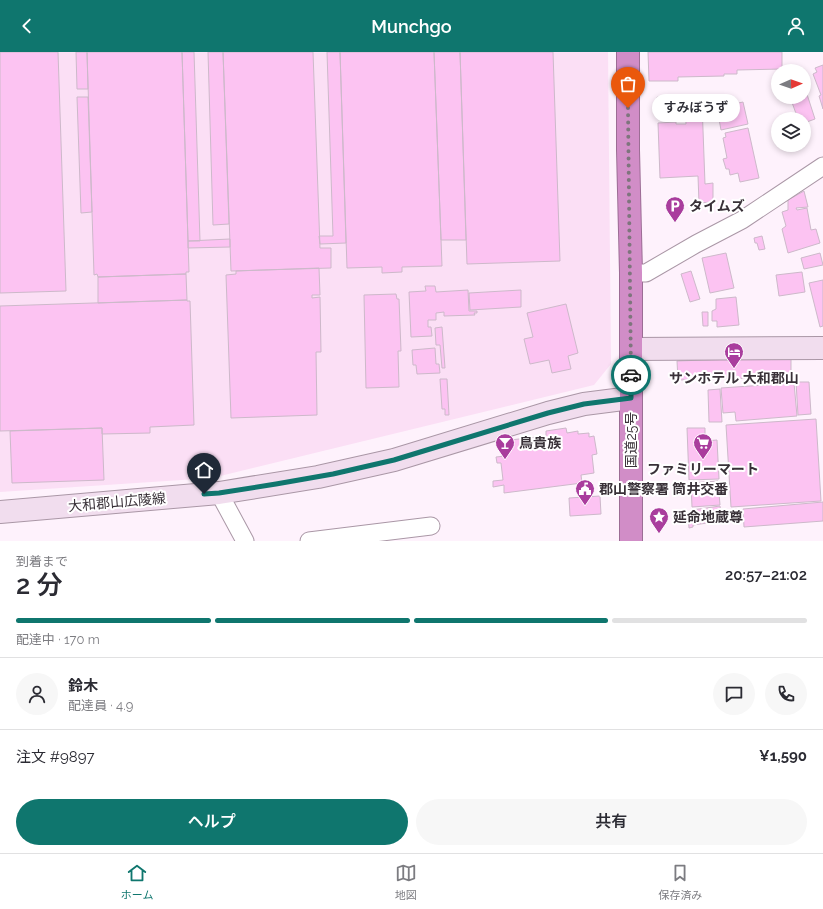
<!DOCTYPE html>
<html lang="ja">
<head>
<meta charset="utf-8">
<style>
	body { margin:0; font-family:Raleway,"Noto Sans JP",sans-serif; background:#f7f7f7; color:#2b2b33; height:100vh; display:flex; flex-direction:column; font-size:15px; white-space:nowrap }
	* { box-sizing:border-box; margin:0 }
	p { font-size:13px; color:#7c7c81 }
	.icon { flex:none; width:22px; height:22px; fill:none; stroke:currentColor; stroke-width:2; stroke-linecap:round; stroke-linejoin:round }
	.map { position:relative; height:489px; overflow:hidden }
	.panel { display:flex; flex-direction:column; background:#fff; flex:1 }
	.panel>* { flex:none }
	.needle { width:26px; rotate:88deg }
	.controls { position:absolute; left:771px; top:12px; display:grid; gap:8px }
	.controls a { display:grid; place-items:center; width:40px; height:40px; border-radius:50%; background:#fff; box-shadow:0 2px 6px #0003; font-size:20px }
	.pin { position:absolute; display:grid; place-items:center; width:34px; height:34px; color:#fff; margin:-41px -17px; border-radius:50% 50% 50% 0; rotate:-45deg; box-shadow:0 0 4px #0007 }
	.pin .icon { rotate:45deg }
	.courier { position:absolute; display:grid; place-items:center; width:40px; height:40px; margin:-20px; border:3px solid #0f766e; border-radius:50%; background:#fff; color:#222; box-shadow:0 1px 5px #0007 }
	.bubble { position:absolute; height:28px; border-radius:14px; background:#fff; box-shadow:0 2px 6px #0003; font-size:13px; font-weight:600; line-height:28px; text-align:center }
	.head em { font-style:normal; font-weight:600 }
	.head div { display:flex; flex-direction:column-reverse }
	.head { display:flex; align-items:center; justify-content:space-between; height:68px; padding:0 16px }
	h1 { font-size:26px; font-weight:600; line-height:30px }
	.bar { display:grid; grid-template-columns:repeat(4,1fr); gap:6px 4px; align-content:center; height:48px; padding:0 16px }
	.bar i { height:5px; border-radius:3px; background:#e1e1e2 }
	.bar .on { background:#0f766e }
	.bar p { grid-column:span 4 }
	.line { display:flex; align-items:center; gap:10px; padding:0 16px; border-top:1px solid #e1e1e2 }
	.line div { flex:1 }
	.round { display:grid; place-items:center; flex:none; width:42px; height:42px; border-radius:21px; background:#f7f7f7 }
	.primary-button { display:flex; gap:8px; margin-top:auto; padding:8px 16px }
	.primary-button a { flex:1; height:46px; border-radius:24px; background:#0f766e; color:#fff; font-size:16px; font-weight:600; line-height:46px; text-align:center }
	.primary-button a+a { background:#f7f7f7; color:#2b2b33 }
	header { display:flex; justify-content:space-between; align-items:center; height:52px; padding:0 16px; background:#0f766e; color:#fff; font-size:18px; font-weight:600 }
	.tab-bar { display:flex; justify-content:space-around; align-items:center; height:56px; border-top:1px solid #e1e1e2; background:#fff; font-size:11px; color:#7c7c81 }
	.tab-bar a { display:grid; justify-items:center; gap:2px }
	.tab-bar .on { color:#0f766e }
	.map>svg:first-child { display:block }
	.built { fill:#fbdff5 }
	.building { fill:#fcc3f2; stroke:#cdb9ca }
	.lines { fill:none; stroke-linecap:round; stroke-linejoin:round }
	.street-casing { stroke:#aa97a6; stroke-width:19 }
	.secondary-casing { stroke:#aa97a6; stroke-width:24 }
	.highway-casing { stroke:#9c6d95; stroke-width:24 }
	.street { stroke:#fff; stroke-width:17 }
	.secondary { stroke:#f1ddee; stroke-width:22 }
	.highway { stroke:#d18dc7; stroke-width:22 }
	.done { stroke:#7e757d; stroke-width:4; stroke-dasharray:0 7.2 }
	.route { stroke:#0f766e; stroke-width:5 }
	.labels { text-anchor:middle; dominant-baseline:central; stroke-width:4; stroke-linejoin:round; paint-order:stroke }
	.poi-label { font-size:14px; font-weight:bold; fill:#393138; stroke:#fff; text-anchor:start }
	.street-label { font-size:14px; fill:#393138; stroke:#fff }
</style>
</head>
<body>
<header><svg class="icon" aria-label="back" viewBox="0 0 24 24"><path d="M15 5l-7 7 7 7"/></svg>Munchgo<svg class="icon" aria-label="person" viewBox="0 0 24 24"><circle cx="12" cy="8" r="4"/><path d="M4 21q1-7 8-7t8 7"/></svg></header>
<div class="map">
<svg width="823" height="489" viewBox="0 0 823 489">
	<rect width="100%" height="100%" fill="#fef2fc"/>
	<path class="built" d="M0 0H608L611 312 594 333 212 426 0 440Z"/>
	<path class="building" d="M0 0H58L66 239 0 241Z
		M76 0H87L88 37H77Z
		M87 0H182L189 220H186V222L98 225 97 222 94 223Z
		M182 0H194L200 189H188Z
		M208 0H223L229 172 213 173Z
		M223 0H313L320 196H331V216L231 219Z
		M327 0H340L346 191 320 192 319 184H333Z
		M340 0H434L442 214 402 215V220L382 221V215L347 216Z
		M434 0H460L466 188H441Z
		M460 0H553L560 209 467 212Z
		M648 0H782V17L737 18V22H724V24L678 25V29H649Z
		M823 13V57L819 44 821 43 813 22 817 20 815 16Z
		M804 33 815 67 804 71V67H798L790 45H804Z
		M679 44 680 60 657 61V45Z
		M77 45H88L92 160 81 161Z
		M685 45H695V52L702 51 705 132 713 131V150L699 151 698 124 660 126 658 71 676 70V72H686Z
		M743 50 748 72 721 78 717 56Z
		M748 76 759 126 740 130 738 121 730 123 729 117H726L723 107 727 106 723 86 726 85 725 81Z
		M804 139 808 155 796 156 797 158 807 156 811 178 816 177 820 191 788 201 782 177 786 174 782 160 788 158V148Z
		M762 184 765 197 759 198 757 191H755L754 186Z
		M230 187V195L188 196V189Z
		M726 201 734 236 710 241 702 206Z
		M820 201 823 213 804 217 801 206Z
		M319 216 320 243H312V246L320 245 321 300H316L317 363 231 366 226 223 236 222V219Z
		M691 219 700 247 690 250 681 222Z
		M802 220 805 240 779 244 776 223Z
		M186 222 187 248 98 251V225Z
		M823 228V274L820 275 809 231Z
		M425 234H435L436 240 468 238 469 259H477V261H474L475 263 444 264V260L436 261V268H428V275H431L432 284 411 285 409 240 426 239Z
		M521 238V255L470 258 469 241Z
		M396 242 397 247H399L401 299H398L399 335 366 336 364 243Z
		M736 245 739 273 717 275V269H712V259L716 257V247Z
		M187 248V249H190L194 373 150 375V381L102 382V376L0 379V254Z
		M566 252 578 301 568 304 571 317 552 321 549 308 530 312 524 287 533 285 527 261Z
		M702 260H708V274H703Z
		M442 275 445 316H442L440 293H436L435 276Z
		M435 296 436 312H439L440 321 417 322 416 313H413L412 298Z
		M791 305V325L678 328 677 309Z
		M440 327H447L449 363H445V357H442Z
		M796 330H809L811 362 798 363Z
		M794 331 797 364 736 369 735 360 723 361 721 336Z
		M720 337 722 370H709L708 338Z
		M816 367 821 449 731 455 726 373Z
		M102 376 104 428 12 431 10 379Z
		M566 376 567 381 578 379V382L589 381V385L594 384 597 402 592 403 594 421 581 423 582 431 504 441V433L493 435V429L503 428 501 411H497L496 405 505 404 503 392 510 391V388L546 384V379Z
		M687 376H705V389L717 388 719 427 689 428Z
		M718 429 720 453 692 455 691 431Z
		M600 444 601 462 570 464 569 446Z
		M823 450V469L744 475 743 457Z
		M720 454 722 469 693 473V475L689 476 688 462 693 461 692 458Z"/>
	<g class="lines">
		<g class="street-casing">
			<path id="street" d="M631 221H646L696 192 742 168 823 114
				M219 441 245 489
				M309 489 431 474"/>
		</g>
		<g class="secondary-casing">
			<path id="secondary" d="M631 297 823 296
				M0 460 219 441 318 425 394 408 548 361 584 352 631 346"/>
		</g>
		<g class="highway-casing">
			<path id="highway" d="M628 0V98L631 221V489"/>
		</g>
		<use href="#street" class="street"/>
		<use href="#secondary" class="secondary"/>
		<use href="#highway" class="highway"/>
	</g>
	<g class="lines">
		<path class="done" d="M628 56 631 323"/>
		<path class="route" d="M204 442 219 441 276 432 333 422 394 408 548 361 584 352 631 346V323"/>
	</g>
	<defs>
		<g id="parking-pin" transform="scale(1)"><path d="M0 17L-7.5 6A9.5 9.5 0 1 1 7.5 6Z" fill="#a93d9d" stroke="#fff"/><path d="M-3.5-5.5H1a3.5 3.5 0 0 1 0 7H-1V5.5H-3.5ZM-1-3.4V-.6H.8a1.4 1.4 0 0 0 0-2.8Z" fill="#fff"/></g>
		<g id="hotel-pin" transform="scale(1)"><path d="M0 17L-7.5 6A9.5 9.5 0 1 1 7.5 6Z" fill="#a93d9d" stroke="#fff"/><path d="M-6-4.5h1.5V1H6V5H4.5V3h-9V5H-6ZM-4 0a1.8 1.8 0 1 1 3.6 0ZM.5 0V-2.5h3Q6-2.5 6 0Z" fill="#fff"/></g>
		<g id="bar-pin" transform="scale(1)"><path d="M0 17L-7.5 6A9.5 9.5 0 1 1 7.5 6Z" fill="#a93d9d" stroke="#fff"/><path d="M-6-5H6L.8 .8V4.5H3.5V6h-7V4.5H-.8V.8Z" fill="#fff"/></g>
		<g id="supermarket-pin" transform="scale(1)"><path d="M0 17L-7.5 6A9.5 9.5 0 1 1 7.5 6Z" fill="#a93d9d" stroke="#fff"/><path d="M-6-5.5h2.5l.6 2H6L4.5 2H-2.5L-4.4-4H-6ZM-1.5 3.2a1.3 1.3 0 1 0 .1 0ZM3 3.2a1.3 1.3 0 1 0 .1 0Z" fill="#fff"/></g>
		<g id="civic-pin" transform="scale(1)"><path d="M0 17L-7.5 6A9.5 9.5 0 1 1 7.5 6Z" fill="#a93d9d" stroke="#fff"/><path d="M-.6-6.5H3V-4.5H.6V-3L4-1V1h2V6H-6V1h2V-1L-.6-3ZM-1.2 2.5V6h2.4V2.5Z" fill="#fff"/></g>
		<g id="sight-pin" transform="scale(1)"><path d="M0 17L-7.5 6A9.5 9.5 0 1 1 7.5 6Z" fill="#a93d9d" stroke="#fff"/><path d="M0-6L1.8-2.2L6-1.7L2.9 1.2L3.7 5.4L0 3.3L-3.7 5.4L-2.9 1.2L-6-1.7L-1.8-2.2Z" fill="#fff"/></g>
	</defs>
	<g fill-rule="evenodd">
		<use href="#parking-pin" x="675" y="154"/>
		<use href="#hotel-pin" x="734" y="300"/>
		<use href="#bar-pin" x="505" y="391"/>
		<use href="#supermarket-pin" x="703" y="391"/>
		<use href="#civic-pin" x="585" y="437"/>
		<use href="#sight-pin" x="659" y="465"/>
	</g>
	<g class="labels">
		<g class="poi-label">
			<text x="689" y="154">タイムズ</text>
			<text x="734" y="326" text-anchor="middle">サンホテル 大和郡山</text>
			<text x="519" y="391">鳥貴族</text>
			<text x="703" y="417" text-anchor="middle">ファミリーマート</text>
			<text x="599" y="437">郡山警察署 筒井交番</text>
			<text x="673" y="465">延命地蔵尊</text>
		</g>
		<g class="street-label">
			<text transform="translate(631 388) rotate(-90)">国道25号</text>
			<text transform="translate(117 450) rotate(-5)">大和郡山広陵線</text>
		</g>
	</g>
</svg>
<div class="controls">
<a><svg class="needle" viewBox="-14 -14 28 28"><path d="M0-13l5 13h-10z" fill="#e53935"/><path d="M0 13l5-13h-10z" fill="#7c7c81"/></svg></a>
<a><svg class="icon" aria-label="layers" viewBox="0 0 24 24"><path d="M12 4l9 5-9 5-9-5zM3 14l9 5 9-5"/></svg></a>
</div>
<div class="pin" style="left:628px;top:56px;background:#ea580c"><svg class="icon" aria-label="bag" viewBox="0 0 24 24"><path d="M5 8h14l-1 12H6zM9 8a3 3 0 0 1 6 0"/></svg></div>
<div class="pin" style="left:204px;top:442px;background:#1f2937"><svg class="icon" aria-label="home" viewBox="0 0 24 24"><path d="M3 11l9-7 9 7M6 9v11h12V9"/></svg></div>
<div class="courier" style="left:631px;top:323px"><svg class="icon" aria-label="car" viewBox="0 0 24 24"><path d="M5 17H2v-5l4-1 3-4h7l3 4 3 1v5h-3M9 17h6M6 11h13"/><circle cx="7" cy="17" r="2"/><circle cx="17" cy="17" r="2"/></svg></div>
<div class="bubble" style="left:652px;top:42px;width:88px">すみぼうず</div>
</div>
<section class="panel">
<div class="head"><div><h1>2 分</h1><p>到着まで</p></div><em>20:57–21:02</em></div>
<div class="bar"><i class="on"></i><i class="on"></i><i class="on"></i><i></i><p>配達中 · 170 m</p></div>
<div class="line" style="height:72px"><a class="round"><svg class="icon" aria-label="person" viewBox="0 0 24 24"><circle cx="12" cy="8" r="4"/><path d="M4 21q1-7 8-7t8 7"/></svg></a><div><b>鈴木</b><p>配達員 · 4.9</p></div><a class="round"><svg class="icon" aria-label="chat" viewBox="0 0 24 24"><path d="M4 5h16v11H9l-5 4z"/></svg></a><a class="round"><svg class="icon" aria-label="phone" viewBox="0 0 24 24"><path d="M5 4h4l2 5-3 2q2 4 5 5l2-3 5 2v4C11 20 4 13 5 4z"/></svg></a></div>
<div class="line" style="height:52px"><div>注文 #9897</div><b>¥1,590</b></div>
<div class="primary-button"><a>ヘルプ</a><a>共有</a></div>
</section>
<nav class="tab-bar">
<a class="on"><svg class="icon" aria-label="home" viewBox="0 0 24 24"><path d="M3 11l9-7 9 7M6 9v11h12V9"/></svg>ホーム</a>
<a><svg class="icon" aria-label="map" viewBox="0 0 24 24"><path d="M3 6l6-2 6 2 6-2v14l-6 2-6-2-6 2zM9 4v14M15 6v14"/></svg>地図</a>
<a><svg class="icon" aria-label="saved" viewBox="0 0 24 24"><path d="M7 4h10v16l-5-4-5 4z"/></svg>保存済み</a>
</nav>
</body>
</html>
